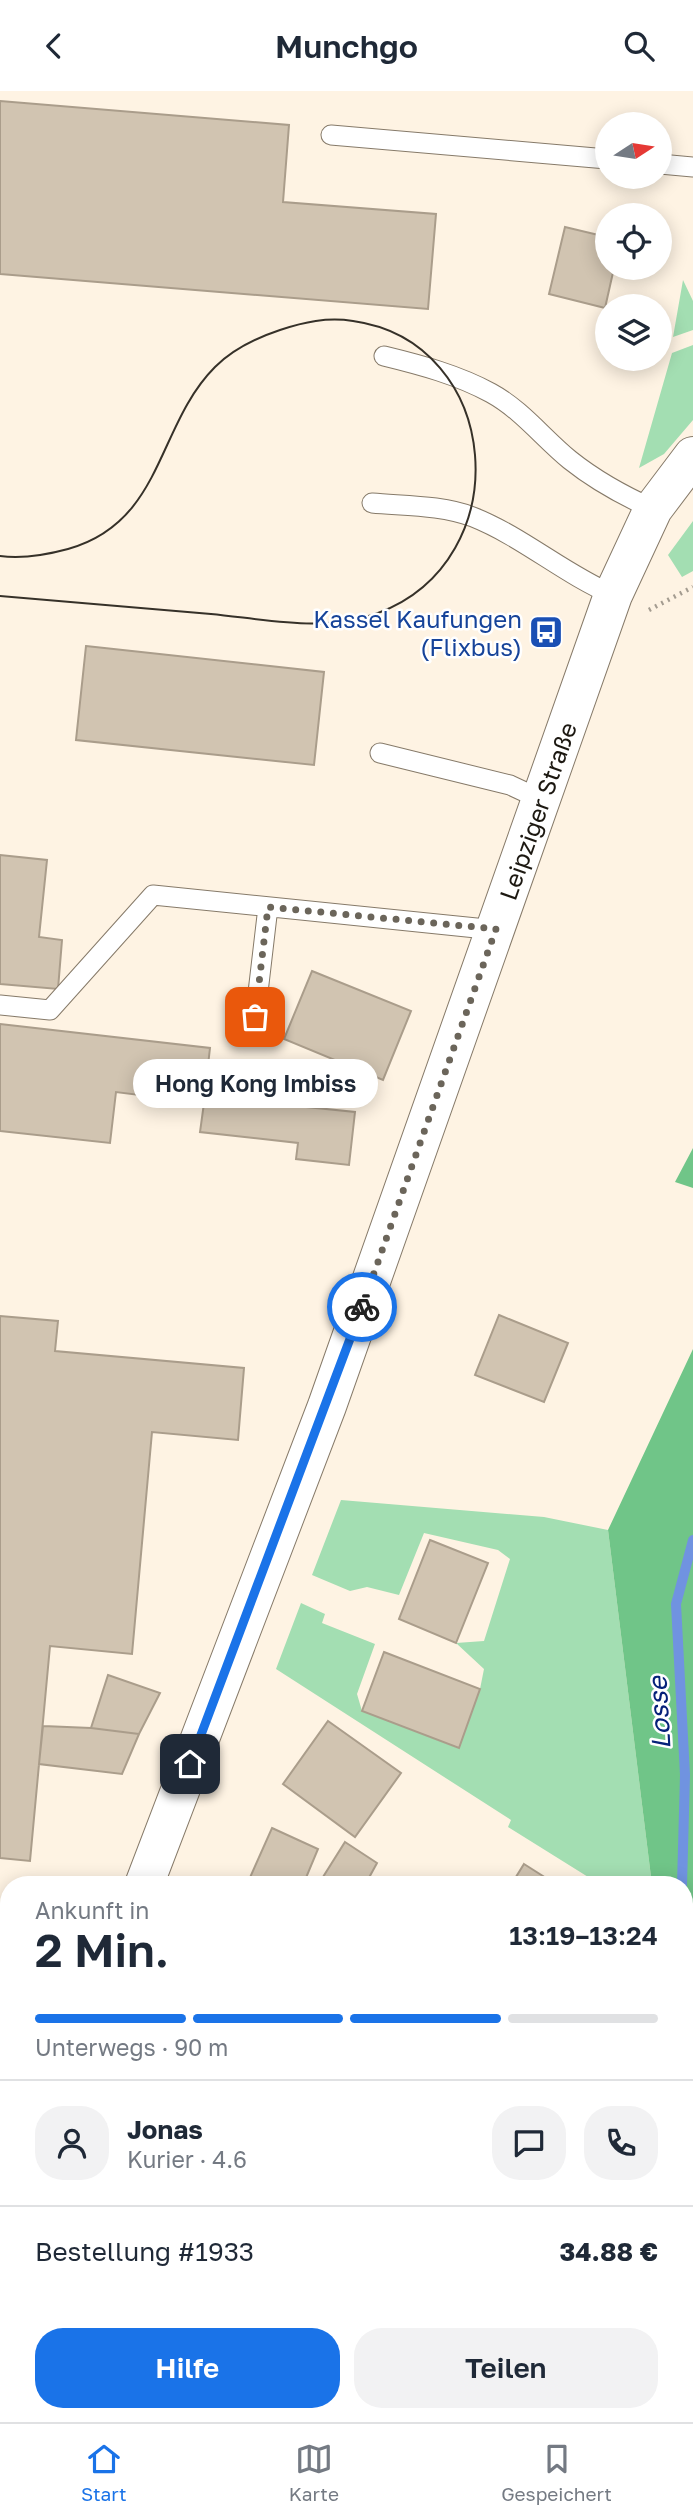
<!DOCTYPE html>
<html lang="de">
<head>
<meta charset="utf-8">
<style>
	body { margin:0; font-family:"Golos Text",sans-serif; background:#f2f2f3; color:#1f2937; height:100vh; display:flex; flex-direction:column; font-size:26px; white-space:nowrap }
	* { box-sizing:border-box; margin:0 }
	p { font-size:23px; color:#747a83 }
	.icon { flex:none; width:38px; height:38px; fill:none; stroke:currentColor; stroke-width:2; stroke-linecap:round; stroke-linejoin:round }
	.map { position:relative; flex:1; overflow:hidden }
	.panel { position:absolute; left:0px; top:1785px; width:693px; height:546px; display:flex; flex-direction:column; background:#fff; border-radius:28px 28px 0 0; box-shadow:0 4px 18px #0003 }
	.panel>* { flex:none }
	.needle { width:46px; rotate:78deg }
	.tools { position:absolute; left:595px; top:21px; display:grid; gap:14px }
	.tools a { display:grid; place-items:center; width:77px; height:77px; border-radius:50%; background:#fff; box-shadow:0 4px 18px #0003; font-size:35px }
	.pin { position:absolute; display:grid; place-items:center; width:60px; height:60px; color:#fff; margin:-30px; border-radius:14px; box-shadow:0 4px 10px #0006 }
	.courier { position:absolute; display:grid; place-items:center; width:70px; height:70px; margin:-35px; border:5px solid #1a73e8; border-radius:50%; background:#fff; color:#222; box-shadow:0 2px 9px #0007 }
	.bubble { position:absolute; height:49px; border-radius:24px; background:#fff; box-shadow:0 4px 18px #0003; font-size:23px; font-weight:600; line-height:49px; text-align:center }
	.overview em { font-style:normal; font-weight:600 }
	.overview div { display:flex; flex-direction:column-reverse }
	.overview { display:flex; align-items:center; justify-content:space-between; height:119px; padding:0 35px }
	h1 { font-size:46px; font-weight:600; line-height:52px }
	.bar { display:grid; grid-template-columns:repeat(4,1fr); gap:10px 7px; align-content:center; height:84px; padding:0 35px }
	.bar i { height:9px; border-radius:5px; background:#e0e1e3 }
	.bar .on { background:#1a73e8 }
	.bar p { grid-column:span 4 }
	.line { display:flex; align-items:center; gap:18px; padding:0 35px; border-top:2px solid #e0e1e3 }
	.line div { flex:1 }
	.round { display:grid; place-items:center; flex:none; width:74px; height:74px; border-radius:28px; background:#f2f2f3 }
	.cta { display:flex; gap:14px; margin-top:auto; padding:14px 35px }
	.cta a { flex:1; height:80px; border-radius:28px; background:#1a73e8; color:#fff; font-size:28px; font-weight:600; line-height:80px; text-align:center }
	.cta a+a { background:#f2f2f3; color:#1f2937 }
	header { display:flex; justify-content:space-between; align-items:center; height:91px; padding:0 35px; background:#fff; font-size:32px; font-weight:600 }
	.tab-bar { display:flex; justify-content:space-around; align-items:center; height:98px; border-top:2px solid #e0e1e3; background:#fff; font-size:19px; color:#747a83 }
	.tab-bar a { display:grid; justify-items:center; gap:4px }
	.tab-bar .on { color:#1a73e8 }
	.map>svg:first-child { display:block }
	.green { fill:#a3deb2 }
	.forest { fill:#70c588 }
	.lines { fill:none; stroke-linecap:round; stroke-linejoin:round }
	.stream { stroke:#7093e0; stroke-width:10 }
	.building { fill:#d1c4b1; stroke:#aa9d8b; stroke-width:2 }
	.lane-casing { stroke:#867a69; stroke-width:21 }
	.secondary-casing { stroke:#867a69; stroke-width:40 }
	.path { stroke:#a49c90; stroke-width:4.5; stroke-dasharray:2 5; stroke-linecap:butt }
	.lane { stroke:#fff; stroke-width:19 }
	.secondary { stroke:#fff; stroke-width:38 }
	.tram { stroke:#363129; stroke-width:2 }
	.done { stroke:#6b655a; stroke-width:7; stroke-dasharray:0 12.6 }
	.route { stroke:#1a73e8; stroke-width:9 }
	.labels { text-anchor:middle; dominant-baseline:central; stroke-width:5; stroke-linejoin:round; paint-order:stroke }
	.transit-label { font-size:24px; fill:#164399; stroke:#fff; text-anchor:end }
	.street-label { font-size:24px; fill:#1c1811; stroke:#fff }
	.water-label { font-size:26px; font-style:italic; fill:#052179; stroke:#fff }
</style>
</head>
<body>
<header><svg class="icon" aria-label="back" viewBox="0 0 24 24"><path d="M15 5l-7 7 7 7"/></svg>Munchgo<svg class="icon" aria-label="search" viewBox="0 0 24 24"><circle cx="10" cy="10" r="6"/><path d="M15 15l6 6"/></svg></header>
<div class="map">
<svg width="693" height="2331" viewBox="0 0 693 2331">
	<rect width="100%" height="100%" fill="#fef3e3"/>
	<path class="green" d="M683 189 693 210V239L673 246Z
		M693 254V329L664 363 639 377 672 262Z
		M693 430V480L682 486 668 464Z
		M341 1409 544 1426 608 1439 652 1794H601L508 1736 511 1729 276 1578 301 1512 325 1523 322 1532 375 1553 357 1603 362 1620 458 1657 480 1598 484 1578 456 1552 484 1550 510 1468 498 1459 424 1442 399 1504 367 1496 350 1500 312 1484Z
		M693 2002V2331H474L481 2322H684V2018Z"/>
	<path class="forest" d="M693 1057V1097L675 1091Z
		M693 1258V2002L684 2018V1794H652L608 1439Z
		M335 2322H481L474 2331H332Z"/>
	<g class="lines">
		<path class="stream" d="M682 1794 685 1684 676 1513 693 1449
			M397 2331 403 2322"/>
	</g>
	<path class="building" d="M0 10 289 34 283 111 436 123 428 218 0 183Z
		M565 136 607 146V177H614L605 217 549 203Z
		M86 555 324 581 314 674 76 649Z
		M0 764 47 769 39 846 62 849 58 898 0 893Z
		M312 880 411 920 383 989 284 948Z
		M0 933 210 957 207 983 309 994 307 1016 355 1021 349 1074 296 1068 298 1052 200 1041 204 1012 116 1001 110 1052 0 1040Z
		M499 1224 568 1252 544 1311 475 1284Z
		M0 1225 58 1230 55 1260 244 1277 238 1349 152 1341 132 1563 50 1555 30 1770 0 1767Z
		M430 1449 488 1472 456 1552 399 1528Z
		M384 1561 480 1598 459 1657 362 1620Z
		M108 1584 160 1602 139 1643 91 1637Z
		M328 1630 401 1682 355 1746 283 1693Z
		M43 1635 91 1637 139 1643 122 1683 39 1673Z
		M272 1737 318 1758 303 1794 248 1791Z
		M345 1751 377 1772 365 1794H335L323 1786Z
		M524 1773 557 1794H511Z
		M75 2322H126L145 2331H71Z"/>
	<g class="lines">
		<g class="lane-casing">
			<path id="lane" d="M331 44 607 68
				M660 73 693 76
				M384 265C421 274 458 284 491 302 522 319 543 347 570 369 595 389 624 405 653 418
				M372 412C405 415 442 414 473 426 523 446 564 483 613 504
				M380 662 510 694 542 709
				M0 914 50 919 153 804 496 839
				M255 927 268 816"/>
		</g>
		<g class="secondary-casing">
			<g id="secondary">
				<path id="s1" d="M144 1794 327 1315 613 504 653 418 693 365"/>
				<path d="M0 2169 9 2146"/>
			</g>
		</g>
		<path class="path" d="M649 519 693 496"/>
		<use href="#lane" class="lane"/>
		<use href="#secondary" class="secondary"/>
		<path class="tram" d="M0 465C23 468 46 464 68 458 164 431 156 335 215 276 233 258 256 247 280 239 304 231 327 226 353 230 503 251 520 469 378 522 326 542 264 528 211 523 141 517 70 511 0 505"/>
	</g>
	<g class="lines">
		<path class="done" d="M255 926 268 816 496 838 362 1216"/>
		<path class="route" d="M190 1673 362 1216"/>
	</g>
	<defs>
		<g id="bus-square" transform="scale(1.75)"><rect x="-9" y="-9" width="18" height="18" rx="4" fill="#1a4fb4" stroke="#fff"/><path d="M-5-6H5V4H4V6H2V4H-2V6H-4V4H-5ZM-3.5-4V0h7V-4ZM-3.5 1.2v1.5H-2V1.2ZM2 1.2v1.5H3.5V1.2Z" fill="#fff"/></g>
	</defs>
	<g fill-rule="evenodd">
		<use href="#bus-square" x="546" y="541"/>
	</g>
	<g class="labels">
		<g class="transit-label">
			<text x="522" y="527">Kassel Kaufungen<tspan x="522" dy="28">(Flixbus)</tspan></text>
		</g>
		<g class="street-label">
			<text stroke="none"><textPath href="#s1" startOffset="1144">Leipziger Straße</textPath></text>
		</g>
		<g class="water-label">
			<text transform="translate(659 1622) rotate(-93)">Losse</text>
		</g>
	</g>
</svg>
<div class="tools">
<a><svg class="needle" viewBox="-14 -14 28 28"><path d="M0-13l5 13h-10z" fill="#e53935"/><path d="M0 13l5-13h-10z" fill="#747a83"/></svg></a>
<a><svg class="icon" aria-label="locate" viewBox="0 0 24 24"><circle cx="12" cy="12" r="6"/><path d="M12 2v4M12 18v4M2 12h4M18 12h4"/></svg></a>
<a><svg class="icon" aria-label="layers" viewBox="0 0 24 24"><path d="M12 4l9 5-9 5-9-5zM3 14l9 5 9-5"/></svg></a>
</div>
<div class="pin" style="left:255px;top:926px;background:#ea580c"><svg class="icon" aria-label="bag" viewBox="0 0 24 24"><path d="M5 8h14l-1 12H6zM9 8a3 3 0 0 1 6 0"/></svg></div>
<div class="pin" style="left:190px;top:1673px;background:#1f2937"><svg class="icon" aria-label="home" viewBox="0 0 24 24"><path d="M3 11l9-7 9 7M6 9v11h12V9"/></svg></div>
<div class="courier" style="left:362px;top:1216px"><svg class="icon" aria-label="bike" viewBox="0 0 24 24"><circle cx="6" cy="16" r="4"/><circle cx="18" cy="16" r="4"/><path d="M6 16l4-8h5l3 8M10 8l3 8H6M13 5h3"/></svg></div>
<div class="bubble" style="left:133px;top:968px;width:245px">Hong Kong Imbiss</div>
<section class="panel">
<div class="overview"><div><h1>2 Min.</h1><p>Ankunft in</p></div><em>13:19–13:24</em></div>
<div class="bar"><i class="on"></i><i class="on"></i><i class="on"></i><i></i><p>Unterwegs · 90 m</p></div>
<div class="line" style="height:126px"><a class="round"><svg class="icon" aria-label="person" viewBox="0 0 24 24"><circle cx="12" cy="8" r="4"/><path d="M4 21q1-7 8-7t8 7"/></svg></a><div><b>Jonas</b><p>Kurier · 4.6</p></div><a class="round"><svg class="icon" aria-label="chat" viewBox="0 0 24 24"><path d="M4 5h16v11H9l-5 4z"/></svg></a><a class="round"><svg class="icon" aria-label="phone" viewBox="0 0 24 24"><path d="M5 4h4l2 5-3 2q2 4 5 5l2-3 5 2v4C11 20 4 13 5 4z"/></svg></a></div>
<div class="line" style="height:91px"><div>Bestellung #1933</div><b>34.88 €</b></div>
<div class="cta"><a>Hilfe</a><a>Teilen</a></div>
</section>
</div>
<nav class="tab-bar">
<a class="on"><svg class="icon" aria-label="home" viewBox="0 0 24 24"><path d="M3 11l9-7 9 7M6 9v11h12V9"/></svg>Start</a>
<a><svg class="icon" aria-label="map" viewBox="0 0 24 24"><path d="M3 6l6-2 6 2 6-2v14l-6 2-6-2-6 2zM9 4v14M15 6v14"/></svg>Karte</a>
<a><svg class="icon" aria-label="saved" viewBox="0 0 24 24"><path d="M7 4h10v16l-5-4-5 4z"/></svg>Gespeichert</a>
</nav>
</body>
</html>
